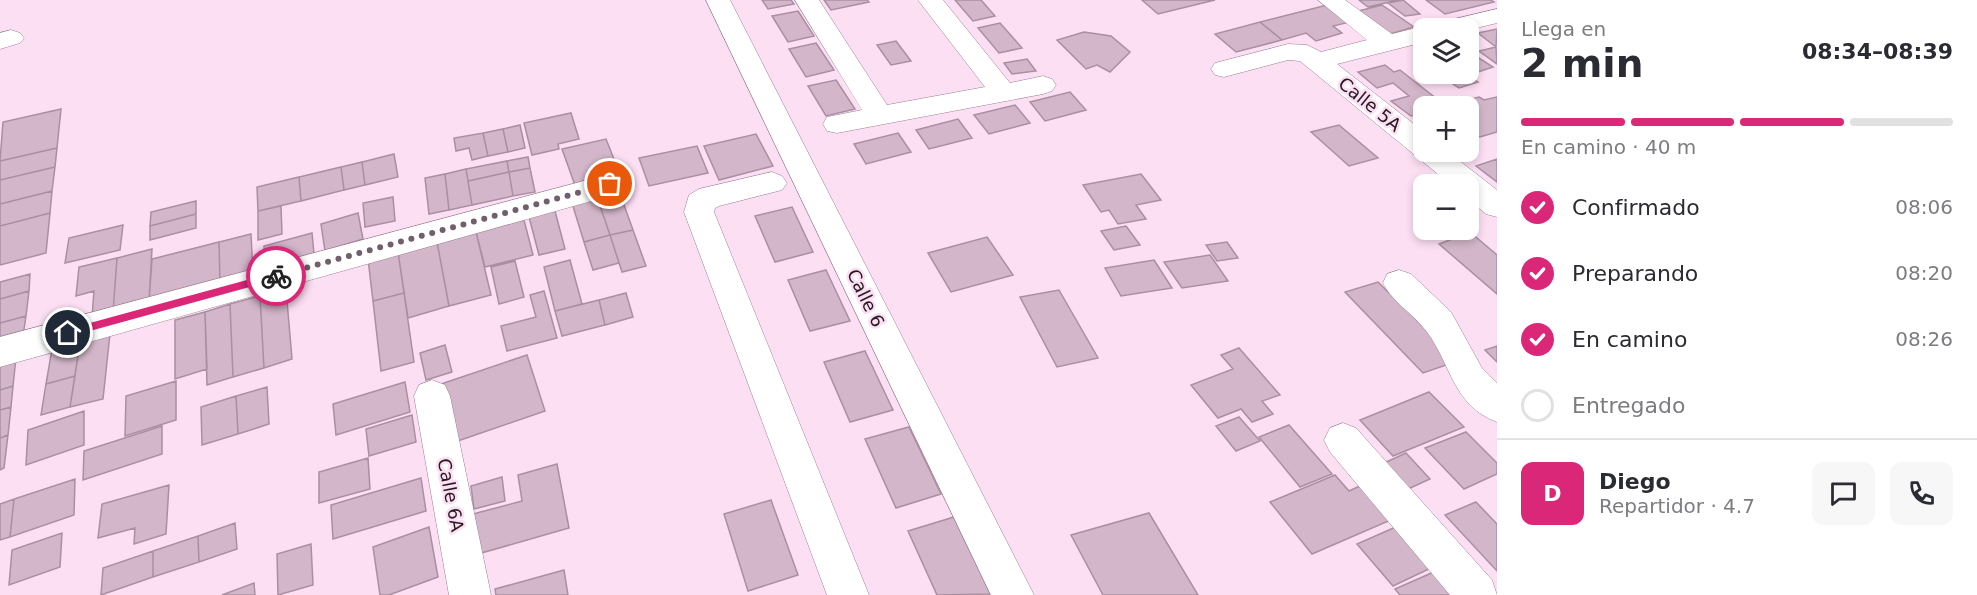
<!DOCTYPE html>
<html lang="es">
<head>
<meta charset="utf-8">
<style>
	body { margin:0; font-family:"DejaVu Sans",sans-serif; background:#f7f7f7; color:#2b2b33; height:100vh; display:flex; flex-direction:column; font-size:22px; white-space:nowrap }
	* { box-sizing:border-box; margin:0 }
	p { font-size:20px; color:#7c7c81 }
	.icon { flex:none; width:33px; height:33px; fill:none; stroke:currentColor; stroke-width:2; stroke-linecap:round; stroke-linejoin:round }
	.map { position:relative; flex:1; overflow:hidden }
	.details { display:flex; flex-direction:column; background:#fff; width:480px }
	.details>* { flex:none }
	.fabs { position:absolute; left:1413px; top:18px; display:grid; gap:12px }
	.fabs a { display:grid; place-items:center; width:66px; height:66px; border-radius:12px; background:#fff; box-shadow:0 3px 9px #0003; font-size:30px }
	.pin { position:absolute; display:grid; place-items:center; width:51px; height:51px; color:#fff; margin:-26px; border:3px solid #fff; border-radius:50%; box-shadow:0 2px 6px #0007 }
	.courier { position:absolute; display:grid; place-items:center; width:60px; height:60px; margin:-30px; border:4px solid #db2777; border-radius:50%; background:#fff; color:#222; box-shadow:0 2px 8px #0007 }
	.overview em { font-style:normal; font-weight:600 }
	.overview div { display:flex; flex-direction:column-reverse }
	.overview { display:flex; align-items:center; justify-content:space-between; height:102px; padding:0 24px }
	h1 { font-size:39px; font-weight:600; line-height:45px }
	.bar { display:grid; grid-template-columns:repeat(4,1fr); gap:9px 6px; align-content:center; height:72px; padding:0 24px }
	.bar i { height:8px; border-radius:4px; background:#e1e1e2 }
	.bar .selected { background:#db2777 }
	.bar p { grid-column:span 4 }
	.line { display:flex; align-items:center; gap:15px; padding:0 24px; border-top:2px solid #e1e1e2 }
	.line div { flex:1 }
	.round { display:grid; place-items:center; flex:none; width:63px; height:63px; border-radius:12px; background:#f7f7f7 }
	ol { padding:0 24px; list-style:none }
	li { display:flex; align-items:center; gap:18px; height:66px }
	li p { margin-inline-start:auto }
	li .icon { padding:6px; border-radius:50%; background:#db2777; color:#fff; stroke-width:4 }
	li:last-child { color:#7c7c81 }
	li i { width:33px; height:33px; border:3px solid #e1e1e2; border-radius:50% }
	main { display:flex; flex:1; min-height:0 }
	.map>svg:first-child { display:block }
	.building { fill:#d3b6ca; stroke:#aa8ea2; stroke-width:1.5 }
	.lines { fill:none; stroke-linecap:round; stroke-linejoin:round }
	.minor-casing { stroke:#997f92; stroke-width:1 }
	.minor { fill:#fff; fill-rule:evenodd }
	.route { fill:#db2777 }
	.done { stroke:#715f6c; stroke-width:6; stroke-dasharray:0 10.8 }
	.labels { text-anchor:middle; dominant-baseline:central; stroke-width:5; stroke-linejoin:round; paint-order:stroke }
	.street-label { font-size:18px; fill:#251a22; stroke:#fddff4 }
</style>
</head>
<body>
<main>
<div class="map">
<svg width="1497" height="595" viewBox="0 0 1497 595">
	<rect width="100%" height="100%" fill="#fddff4"/>
	<path class="building" d="M762 0H791L794 4 768 9Z
		M824 0H867L869 2 831 10Z
		M955 0H981L995 16 973 21Z
		M1142 0H1215L1158 14Z
		M1359 0H1398L1368 7Z
		M1403 0 1420 14 1405 16 1388 3Z
		M1426 0H1491L1494 2 1445 14Z
		M1327 5 1350 22 1333 26 1342 33 1316 41 1306 33 1282 40 1260 22Z
		M1382 5 1414 27 1390 34 1358 11Z
		M798 11 814 36 788 42 772 16Z
		M1260 22 1282 40 1236 52 1215 34Z
		M1000 23 1022 48 999 53 978 28Z
		M1497 29 1496 47 1478 33Z
		M1084 32 1111 36 1130 52 1110 72 1097 65 1086 69 1057 40Z
		M896 41 911 61 891 65 877 45Z
		M816 43 834 70 806 77 789 49Z
		M1496 47 1497 64 1479 51Z
		M1468 51 1493 67 1472 74 1468 72Z
		M1027 59 1036 71 1012 74 1004 63Z
		M1385 65 1394 72 1400 70 1437 99 1429 102 1435 106H1424V112L1411 116 1391 101 1409 96 1393 83 1377 88 1358 72Z
		M1437 74H1465L1478 82 1459 88Z
		M836 80 855 109 826 116 808 86Z
		M1070 92 1086 110 1045 121 1030 102Z
		M1479 97 1484 100 1497 97V132L1480 137 1468 128V107L1475 106 1467 100Z
		M1460 100 1468 106 1440 105Z
		M1015 105 1030 123 989 134 974 115Z
		M61 109 57 148 0 161 3 122Z
		M571 113 579 139 558 144 559 149 532 155 524 123Z
		M958 119 972 138 929 149 916 130Z
		M520 125 525 148 508 152 503 129Z
		M1339 125 1378 158 1349 166 1311 132Z
		M503 129 508 152 488 156 483 133Z
		M483 133 488 156 472 160 469 148 456 151 454 138Z
		M898 133 911 152 866 164 854 144Z
		M756 134 773 166 719 180 704 146Z
		M606 139 621 177 576 188 562 149Z
		M697 146 708 173 649 186 639 158Z
		M57 148 55 167 0 180V161Z
		M394 154 398 177 365 185 362 162Z
		M528 157 530 168 509 172 507 161Z
		M1497 159V182L1476 166Z
		M507 161 509 172 468 181 466 169Z
		M362 162 365 185 344 190 341 167Z
		M55 167 52 191 0 204V180Z
		M341 167 344 190 301 201 299 177Z
		M530 168 535 192 513 196 509 172Z
		M466 169 472 205 449 210 445 174Z
		M509 172 513 196 472 205 468 181Z
		M445 174 449 210 429 214 425 178Z
		M1141 174 1161 200 1136 205 1146 219 1118 224 1109 210 1101 212 1083 185Z
		M299 177 301 201 258 211 257 187Z
		M52 191 50 213 0 226V204Z
		M619 191 633 230 610 235 597 197Z
		M393 197 395 221 365 227 363 203Z
		M597 197 610 235 584 242 572 203Z
		M196 201V214L150 226 151 212Z
		M281 206 282 234 258 240V211Z
		M792 207 813 252 775 262 755 216Z
		M555 211 565 249 539 255 529 217Z
		M50 213 46 253 0 265V226Z
		M358 213 363 239 325 251 321 224Z
		M196 214V228L150 240V226Z
		M524 220 533 255 485 267 476 232Z
		M123 225 120 250 65 263 69 238Z
		M1126 226 1140 245 1114 250 1101 231Z
		M633 230 646 266 622 272 610 235Z
		M476 232 491 295 449 306 437 242Z
		M1470 232 1497 255V294L1439 244Z
		M312 233 314 254 265 272 264 246Z
		M251 234 253 274 220 283 219 242Z
		M610 235 619 263 593 270 584 242Z
		M987 237 1013 275 951 292 928 253Z
		M219 242 220 283 149 302 152 259Z
		M437 242 449 306 408 318 398 252Z
		M1227 242 1238 258 1217 261 1206 245Z
		M152 249 149 302 113 312 117 258Z
		M398 252 404 293 373 301 368 259Z
		M1210 255 1228 281 1182 288 1164 262Z
		M117 258 113 312 92 317 94 291 76 296 79 267Z
		M570 260 582 304 555 311 544 267Z
		M1154 260 1172 288 1121 296 1105 268Z
		M515 261 524 297 499 304 491 267Z
		M826 270 850 321 810 331 788 280Z
		M30 274 29 291 0 299V282Z
		M1378 282 1458 361 1423 373 1345 292Z
		M286 289 292 359 264 368 260 296Z
		M1059 290 1098 358 1057 367 1020 297Z
		M29 291 26 316 0 323V299Z
		M544 291 557 338 507 351 501 326 536 317 530 295Z
		M404 293 414 362 381 371 373 301Z
		M626 293 633 317 605 325 599 300Z
		M260 296 264 368 233 377 230 304Z
		M599 300 605 325 562 336 555 311Z
		M230 304 233 377 207 385 205 312Z
		M205 312 207 369 175 379V320Z
		M26 316 23 336 0 343V323Z
		M110 334 103 399 70 407 80 342Z
		M80 342 75 376 46 384 52 349Z
		M445 345 452 372 426 380 420 353Z
		M1497 346V362L1485 350Z
		M1239 348 1280 395 1262 401 1273 414 1252 422 1241 409 1218 418 1191 385 1233 369 1221 355Z
		M865 351 893 410 850 422 824 362Z
		M527 355 545 411 452 443 438 385Z
		M16 358 13 386 0 390V363Z
		M75 376 70 407 41 415 46 384Z
		M176 381V420L125 436 126 396Z
		M405 382 410 412 336 435 333 404Z
		M13 386 11 407 0 410V390Z
		M267 387 269 424 238 434 236 396Z
		M1429 392 1464 427 1393 456 1360 420Z
		M236 396 238 434 202 445 201 407Z
		M11 407 8 435 0 438V410Z
		M84 411V445L26 465 28 430Z
		M412 415 416 442 369 456 366 429Z
		M1239 417 1260 441 1236 451 1216 426Z
		M1289 425 1332 474 1300 487 1259 437Z
		M162 426V454L83 480 84 451Z
		M909 427 941 494 896 508 865 439Z
		M1466 432 1497 463V474L1464 489 1425 448Z
		M8 435 4 468 0 470V438Z
		M1406 453 1430 479 1408 489 1384 463Z
		M368 458 370 489 319 503V472Z
		M557 464 569 528 478 554 473 514 522 501 518 475Z
		M1335 475 1349 491 1362 485 1393 519 1312 554 1270 502Z
		M502 477 505 501 474 509 471 486Z
		M421 478 426 511 333 539 331 505Z
		M75 479 74 515 10 537 14 499Z
		M169 485 166 534 134 544 135 528 98 538 102 504Z
		M14 499 10 537 0 540V504Z
		M771 500 798 575 748 591 724 514Z
		M1476 502 1497 524V571L1445 515Z
		M1149 513 1198 595H1103L1071 535Z
		M954 517 992 594 937 595 908 531Z
		M235 523 237 549 199 562 198 536Z
		M1398 526 1433 567 1393 586 1357 544Z
		M429 527 438 577 389 595H380L373 547Z
		M62 533 60 567 9 585 12 550Z
		M198 536 199 562 153 577V551Z
		M311 544 313 585 278 595 277 554Z
		M153 551V577L101 595 103 568Z
		M564 570 568 595H496L495 589Z
		M1436 571 1457 595H1400L1395 589Z
		M254 583 255 595H222Z"/>
	<g class="lines">
		<g class="minor-casing">
			<path id="minor" d="M706 0H730L1034 595H991Z
				M795 0H819L887 105 985 87 918 0H943L1010 83 1043 76 1052 79 1056 85 1052 91 1043 94 837 133 827 131 823 124 827 117 862 110Z
				M1318 0H1345L1392 34 1424 26 1432 28H1424V42L1337 64 1424 132V152H1448L1497 190V217L1486 214 1468 199V184H1450L1300 61 1288 60 1224 77 1215 75 1211 69 1215 63 1288 44 1307 45 1321 52 1367 40Z
				M1497 9V23L1468 30V28H1435L1438 23Z
				M11 30 20 33 24 38 20 43 0 49V33Z
				M772 172 782 176 787 183 782 190 719 206 715 208 714 212 869 595H827L684 212 689 195 699 189Z
				M610 174 620 177 625 185 620 193 0 367V337Z
				M1399 270 1411 274 1451 312 1482 368 1497 383V422C1453 406 1451 364 1427 332 1414 314 1393 303 1383 283L1387 274Z
				M432 380 445 385 450 396 491 595H449L414 396 419 385Z
				M1343 423 1356 428 1492 580 1497 595H1450L1330 452 1324 440 1330 428Z"/>
		</g>
		<use href="#minor" class="minor"/>
	</g>
	<path class="route" d="M276 272 280 276 279 279 68 337 63 333 68 329Z"/>
	<g class="lines">
		<path class="done" d="M276 276 610 184"/>
	</g>
	<g class="labels">
		<g class="street-label">
			<text transform="translate(1370 104) rotate(39)">Calle 5A</text>
			<text transform="translate(866 298) rotate(64)">Calle 6</text>
			<text transform="translate(451 495) rotate(79)">Calle 6A</text>
		</g>
	</g>
</svg>
<div class="fabs">
<a><svg class="icon" aria-label="layers" viewBox="0 0 24 24"><path d="M12 4l9 5-9 5-9-5zM3 14l9 5 9-5"/></svg></a>
<a>+</a>
<a>−</a>
</div>
<div class="pin" style="left:610px;top:184px;background:#ea580c"><svg class="icon" aria-label="bag" viewBox="0 0 24 24"><path d="M5 8h14l-1 12H6zM9 8a3 3 0 0 1 6 0"/></svg></div>
<div class="pin" style="left:68px;top:333px;background:#1f2937"><svg class="icon" aria-label="home" viewBox="0 0 24 24"><path d="M3 11l9-7 9 7M6 9v11h12V9"/></svg></div>
<div class="courier" style="left:276px;top:276px"><svg class="icon" aria-label="bike" viewBox="0 0 24 24"><circle cx="6" cy="16" r="4"/><circle cx="18" cy="16" r="4"/><path d="M6 16l4-8h5l3 8M10 8l3 8H6M13 5h3"/></svg></div>
</div>
<section class="details">
<div class="overview"><div><h1>2 min</h1><p>Llega en</p></div><em>08:34–08:39</em></div>
<div class="bar"><i class="selected"></i><i class="selected"></i><i class="selected"></i><i></i><p>En camino · 40 m</p></div>
<ol>
<li><svg class="icon" aria-label="check" viewBox="0 0 24 24"><path d="M5 12l5 5 9-10"/></svg>Confirmado<p>08:06</p></li>
<li><svg class="icon" aria-label="check" viewBox="0 0 24 24"><path d="M5 12l5 5 9-10"/></svg>Preparando<p>08:20</p></li>
<li><svg class="icon" aria-label="check" viewBox="0 0 24 24"><path d="M5 12l5 5 9-10"/></svg>En camino<p>08:26</p></li>
<li><i></i>Entregado</li>
</ol>
<div class="line" style="height:108px"><b class="round" style="background:#db2777;color:#fff">D</b><div><b>Diego</b><p>Repartidor · 4.7</p></div><a class="round"><svg class="icon" aria-label="chat" viewBox="0 0 24 24"><path d="M4 5h16v11H9l-5 4z"/></svg></a><a class="round"><svg class="icon" aria-label="phone" viewBox="0 0 24 24"><path d="M5 4h4l2 5-3 2q2 4 5 5l2-3 5 2v4C11 20 4 13 5 4z"/></svg></a></div>
</section>
</main>
</body>
</html>
